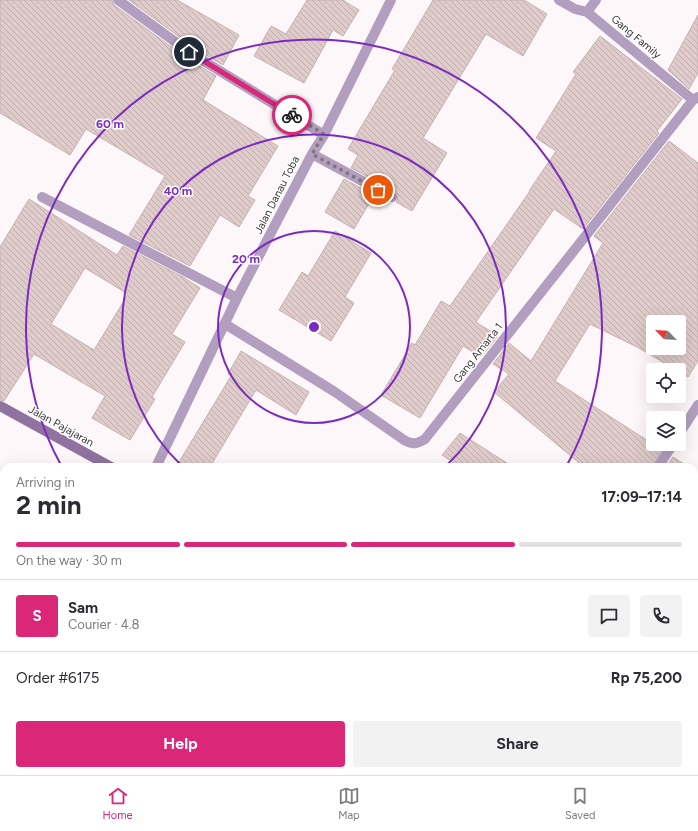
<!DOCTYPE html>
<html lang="en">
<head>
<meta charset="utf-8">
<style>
	body { margin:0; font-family:Figtree,sans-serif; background:#f2f2f3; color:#2b2b33; height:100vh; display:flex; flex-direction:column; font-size:15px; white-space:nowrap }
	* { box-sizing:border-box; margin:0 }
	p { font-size:13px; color:#7c7c81 }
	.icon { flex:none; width:22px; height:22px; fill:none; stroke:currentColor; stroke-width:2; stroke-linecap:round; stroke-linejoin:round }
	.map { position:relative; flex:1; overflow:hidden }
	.panel { position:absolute; left:0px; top:463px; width:698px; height:312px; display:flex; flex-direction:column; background:#fff; border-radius:12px 12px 0 0; box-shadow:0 4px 16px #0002 }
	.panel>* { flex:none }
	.needle { width:26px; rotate:294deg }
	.tools { position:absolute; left:646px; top:315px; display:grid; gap:8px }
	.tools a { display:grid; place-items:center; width:40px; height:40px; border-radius:4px; background:#fff; box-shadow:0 4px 16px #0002; font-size:20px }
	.pin { position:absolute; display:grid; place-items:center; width:34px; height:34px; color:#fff; margin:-17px; border:2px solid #fff; border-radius:50%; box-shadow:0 1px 4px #0007 }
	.courier { position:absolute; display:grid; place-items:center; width:40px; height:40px; margin:-20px; border:3px solid #db2777; border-radius:50%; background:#fff; color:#222; box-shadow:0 1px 5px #0007 }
	.summary em { font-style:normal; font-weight:700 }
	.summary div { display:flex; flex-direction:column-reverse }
	.summary { display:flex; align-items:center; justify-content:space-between; height:68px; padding:0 16px }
	h1 { font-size:26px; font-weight:700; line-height:30px }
	.bar { display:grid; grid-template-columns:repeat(4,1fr); gap:6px 4px; align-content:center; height:48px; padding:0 16px }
	.bar i { height:5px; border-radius:3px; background:#e1e1e2 }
	.bar .on { background:#db2777 }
	.bar p { grid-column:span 4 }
	.line { display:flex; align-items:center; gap:10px; padding:0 16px; border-top:1px solid #e1e1e2 }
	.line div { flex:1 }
	.round { display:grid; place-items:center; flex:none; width:42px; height:42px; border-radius:4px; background:#f2f2f3 }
	.button { display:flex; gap:8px; margin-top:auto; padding:8px 16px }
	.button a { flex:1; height:46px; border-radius:4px; background:#db2777; color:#fff; font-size:16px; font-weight:700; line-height:46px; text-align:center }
	.button a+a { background:#f2f2f3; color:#2b2b33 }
	.tab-bar { display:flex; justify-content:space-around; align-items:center; height:56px; border-top:1px solid #e1e1e2; background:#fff; font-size:11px; color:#7c7c81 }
	.tab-bar a { display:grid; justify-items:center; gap:2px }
	.tab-bar .on { color:#db2777 }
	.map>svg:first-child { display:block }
	.building { fill:url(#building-back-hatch); stroke:#c5b1b1; fill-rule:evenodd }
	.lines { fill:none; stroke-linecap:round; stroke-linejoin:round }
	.minor { stroke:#b29ebe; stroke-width:10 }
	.secondary { stroke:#8f72a0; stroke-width:10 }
	.rail-casing { stroke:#958e91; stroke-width:4.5 }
	.rail { stroke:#fff; stroke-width:3; stroke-dasharray:9; stroke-linecap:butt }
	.done { stroke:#80797c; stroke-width:4; stroke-dasharray:0 7.2 }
	.route { stroke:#db2777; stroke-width:5 }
	.ring { fill:none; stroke:#7b2cbf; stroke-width:2 }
	.labels { text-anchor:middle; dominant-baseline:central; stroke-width:3; stroke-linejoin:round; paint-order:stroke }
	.street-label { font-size:11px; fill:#3c3538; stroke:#fff }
	.centre { fill:#7b2cbf; stroke:#fff; stroke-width:2 }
	.ring-label { font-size:12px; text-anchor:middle; font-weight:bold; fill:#7b2cbf; stroke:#fff; stroke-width:3; stroke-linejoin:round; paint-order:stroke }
</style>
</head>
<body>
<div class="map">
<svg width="698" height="775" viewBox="0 0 698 775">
	<defs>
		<pattern id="building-back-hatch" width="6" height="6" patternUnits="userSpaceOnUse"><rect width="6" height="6" fill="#dfcbca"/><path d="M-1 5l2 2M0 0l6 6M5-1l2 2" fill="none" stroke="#c0afae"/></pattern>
	</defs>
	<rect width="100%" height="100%" fill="#fef7fa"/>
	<path class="building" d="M0 0H112L114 5 185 57 216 76 203 100 278 146 248 196 255 200 239 227 220 215 190 266 129 235 165 176 86 129 70 155 0 113Z
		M129 0H177L239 35 223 65 193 47Z
		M307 0H343L359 10 343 36 333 30 304 83 254 56 271 26 286 34Z
		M433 0H524L547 14 523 56 486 34 423 138 447 153 412 211 396 202 398 196 395 191 351 168 358 155 348 149 395 70 392 69Z
		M698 15V73L689 89 668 70Z
		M600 36 682 99 657 131 659 133 583 229 554 209 476 322 498 336 481 357 463 346 420 418 381 395 412 343 415 345 441 301 450 306 530 191H529L556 151 536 138 576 74 573 72Z
		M669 141 698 163V361L688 377 679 372V370H676L639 348 590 324 555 381 662 450 652 467H584L494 392 509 374 493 364 509 343 531 361 603 243 594 236ZM653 322H679V348H653Z
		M344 179 374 195 354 229 325 212Z
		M29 199 117 255 123 246 183 277 200 288 172 334 185 342 152 397 155 399 130 440 92 418 105 396 34 354 4 401 0 400V247ZM85 268 128 294 94 350 51 324Z
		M335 231 371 253 345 297 354 303 331 341 279 310 302 272 308 276Z
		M241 351 309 392 296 415 256 390 210 467H176L231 376 228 374Z
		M460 433 513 467H460L442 455Z
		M673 457 689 467H666Z"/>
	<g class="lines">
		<path class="minor" d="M118 0 189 52 324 135
			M559 0 575 9 587 12 693 100
			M587 12 596 0
			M312 154 392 197
			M42 197 237 298
			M225 324 335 392 404 440C413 445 417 444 425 439L693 100 698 97
			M679 434 698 405
			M156 467 237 298 312 154 324 135 391 0
			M658 467 673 444
			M33 775 35 771"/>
		<path class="secondary" d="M0 406 111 467
			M567 771 572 775"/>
		<g class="rail-casing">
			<path id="rail" d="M0 480 4 482
				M416 771 422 775"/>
		</g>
		<use href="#rail" class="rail"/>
	</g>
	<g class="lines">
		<path class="done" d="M292 115 324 134 312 154 378 190"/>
		<path class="route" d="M189 52 292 115"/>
	</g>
	<g class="ring">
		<circle cx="314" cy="327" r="96"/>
		<path d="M182 466A192 192 0 1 1 446 466"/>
		<path d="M62 467A288 288 0 1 1 566 467"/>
	</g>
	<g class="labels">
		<g class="street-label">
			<text transform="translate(636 37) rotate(40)">Gang Family</text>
			<text transform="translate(277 195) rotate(-63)">Jalan Danau Toba</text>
			<text transform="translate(478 353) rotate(-52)">Gang Amarta 1</text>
			<text transform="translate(61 426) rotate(29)">Jalan Pajajaran</text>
		</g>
	</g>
	<circle cx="314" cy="327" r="6" class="centre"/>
	<g class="ring-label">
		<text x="110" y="128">60 m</text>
		<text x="178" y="195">40 m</text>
		<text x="246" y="263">20 m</text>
	</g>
</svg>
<div class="tools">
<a><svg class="needle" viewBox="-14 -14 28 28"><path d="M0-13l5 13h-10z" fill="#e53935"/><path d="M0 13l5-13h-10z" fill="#7c7c81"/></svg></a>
<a><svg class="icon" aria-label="locate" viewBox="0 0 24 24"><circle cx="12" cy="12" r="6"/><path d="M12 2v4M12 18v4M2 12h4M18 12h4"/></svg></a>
<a><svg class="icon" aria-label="layers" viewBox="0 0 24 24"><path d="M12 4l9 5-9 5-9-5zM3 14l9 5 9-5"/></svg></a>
</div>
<div class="pin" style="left:378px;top:190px;background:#ea580c"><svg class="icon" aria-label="bag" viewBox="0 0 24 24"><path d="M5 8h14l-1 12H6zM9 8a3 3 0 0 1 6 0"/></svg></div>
<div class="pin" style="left:189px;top:52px;background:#1f2937"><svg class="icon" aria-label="home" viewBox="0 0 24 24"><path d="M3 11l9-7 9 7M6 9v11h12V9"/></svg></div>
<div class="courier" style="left:292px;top:115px"><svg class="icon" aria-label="bike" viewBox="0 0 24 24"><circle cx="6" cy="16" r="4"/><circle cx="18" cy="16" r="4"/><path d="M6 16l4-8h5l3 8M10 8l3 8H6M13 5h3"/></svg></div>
<section class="panel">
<div class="summary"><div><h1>2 min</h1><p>Arriving in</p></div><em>17:09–17:14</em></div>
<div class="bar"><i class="on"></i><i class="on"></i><i class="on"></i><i></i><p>On the way · 30 m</p></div>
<div class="line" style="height:72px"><b class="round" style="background:#db2777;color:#fff">S</b><div><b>Sam</b><p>Courier · 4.8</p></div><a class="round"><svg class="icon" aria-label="chat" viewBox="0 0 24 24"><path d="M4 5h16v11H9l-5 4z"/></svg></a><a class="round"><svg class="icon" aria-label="phone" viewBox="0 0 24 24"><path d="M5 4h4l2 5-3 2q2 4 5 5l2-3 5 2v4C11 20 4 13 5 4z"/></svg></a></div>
<div class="line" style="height:52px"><div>Order #6175</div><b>Rp 75,200</b></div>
<div class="button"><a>Help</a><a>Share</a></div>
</section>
</div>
<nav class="tab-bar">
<a class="on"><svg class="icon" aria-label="home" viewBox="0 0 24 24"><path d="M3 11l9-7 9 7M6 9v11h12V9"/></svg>Home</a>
<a><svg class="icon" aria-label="map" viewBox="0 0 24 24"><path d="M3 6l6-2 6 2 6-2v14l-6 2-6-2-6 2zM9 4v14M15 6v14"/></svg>Map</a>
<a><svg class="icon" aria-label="saved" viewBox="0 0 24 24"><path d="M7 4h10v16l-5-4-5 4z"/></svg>Saved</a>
</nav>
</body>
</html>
